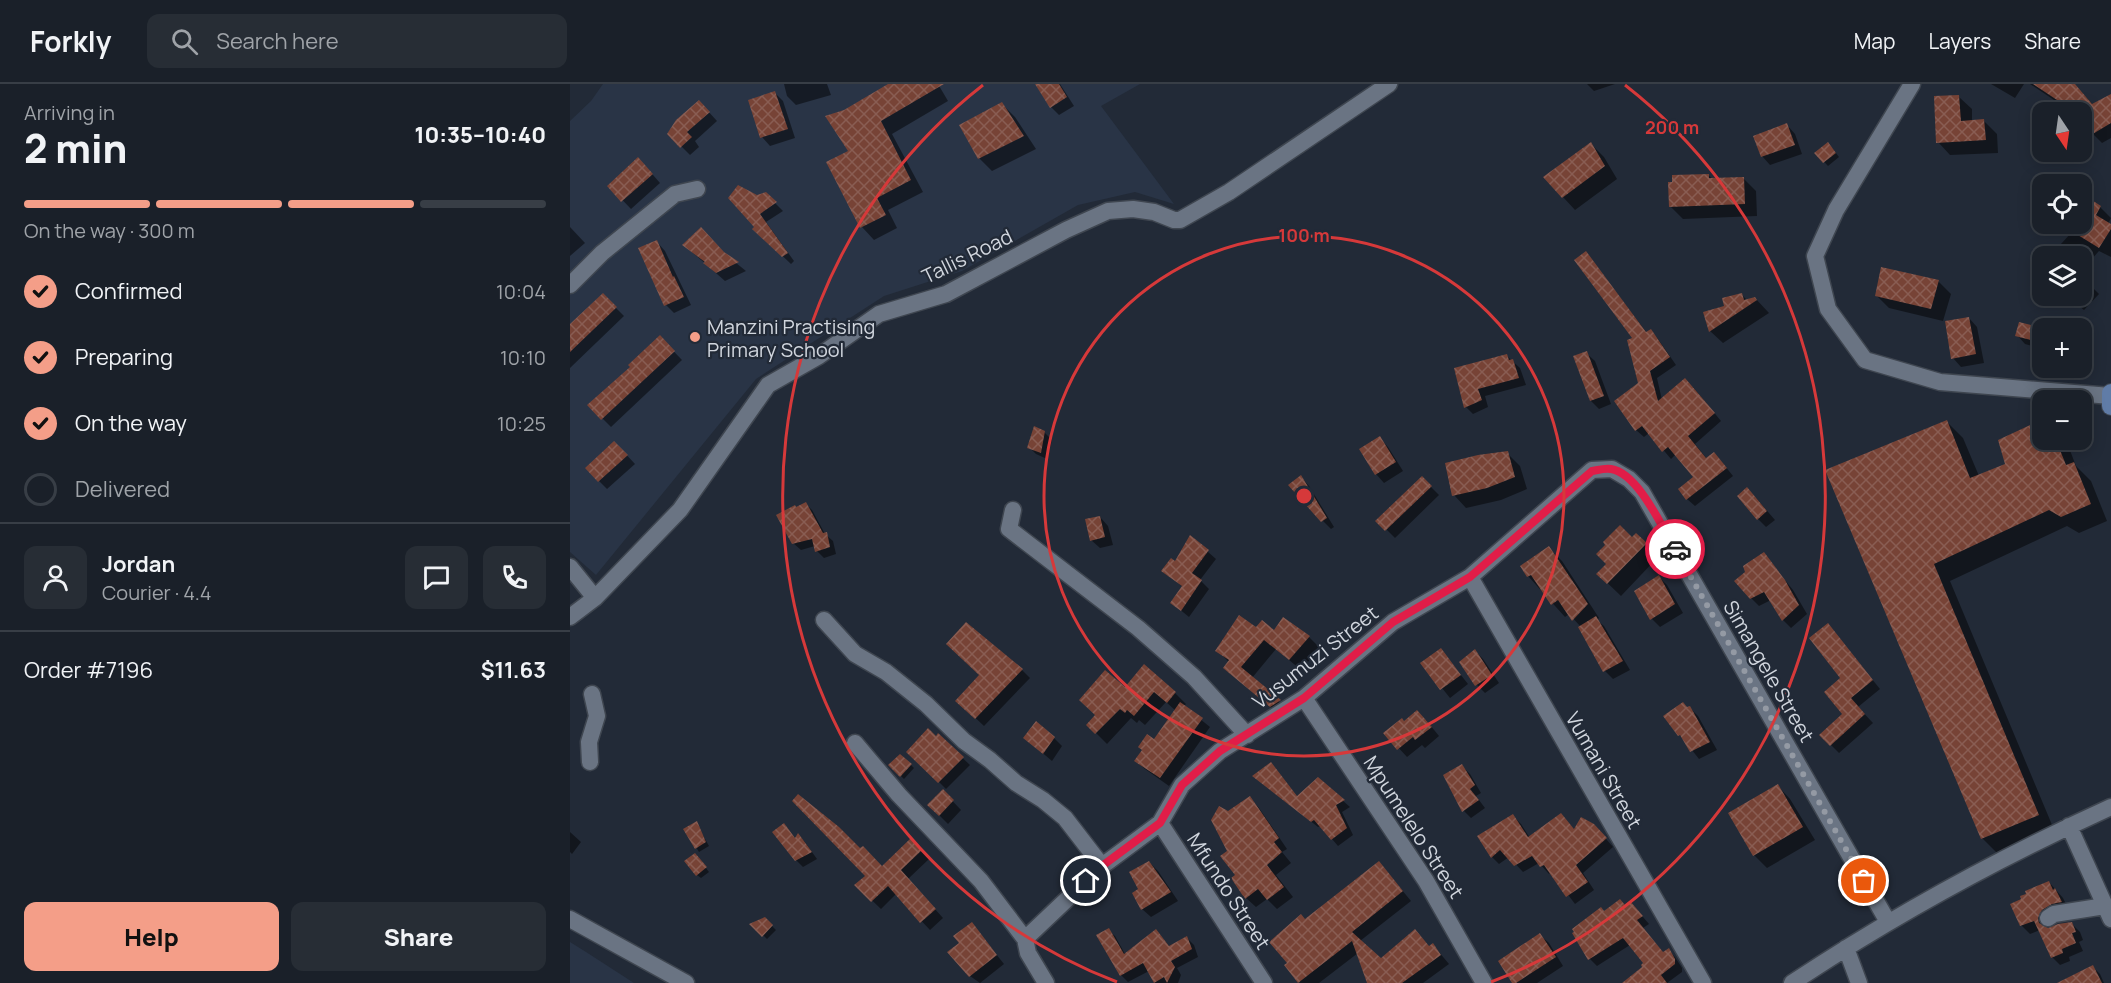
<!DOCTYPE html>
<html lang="en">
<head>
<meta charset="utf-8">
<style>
	body { margin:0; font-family:Manrope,sans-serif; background:#272d35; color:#f1f3f6; height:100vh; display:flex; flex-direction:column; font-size:22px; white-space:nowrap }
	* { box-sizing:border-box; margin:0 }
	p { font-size:20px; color:#9fa3a8 }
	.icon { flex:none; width:33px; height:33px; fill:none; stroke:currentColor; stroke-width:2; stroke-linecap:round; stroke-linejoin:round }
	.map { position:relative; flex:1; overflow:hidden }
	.sheet { display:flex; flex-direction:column; background:#1a2029; width:570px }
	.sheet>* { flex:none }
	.needle { width:39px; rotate:167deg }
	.tools { position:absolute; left:1462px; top:18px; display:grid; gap:12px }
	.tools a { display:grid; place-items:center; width:60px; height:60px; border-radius:12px; background:#1a2029; box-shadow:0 3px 15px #0003,0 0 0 2px #383e46; font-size:30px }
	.pin { position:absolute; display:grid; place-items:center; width:51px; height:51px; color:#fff; margin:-26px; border:3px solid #fff; border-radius:50%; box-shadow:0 2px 6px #0007 }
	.courier { position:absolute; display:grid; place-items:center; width:60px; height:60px; margin:-30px; border:4px solid #e11d48; border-radius:50%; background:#fff; color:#222; box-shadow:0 2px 8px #0007 }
	.overview em { font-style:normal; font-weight:800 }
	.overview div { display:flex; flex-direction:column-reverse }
	.overview { display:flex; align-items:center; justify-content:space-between; height:102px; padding:0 24px }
	h1 { font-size:39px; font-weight:800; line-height:45px }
	.bar { display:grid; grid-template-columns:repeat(4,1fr); gap:9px 6px; align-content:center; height:72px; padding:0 24px }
	.bar i { height:8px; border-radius:4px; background:#383e46 }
	.bar .selected { background:#f49e88 }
	.bar p { grid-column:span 4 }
	.line { display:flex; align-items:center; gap:15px; padding:0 24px; border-top:2px solid #383e46 }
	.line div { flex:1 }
	.round { display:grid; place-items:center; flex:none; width:63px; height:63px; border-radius:12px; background:#272d35 }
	ol { padding:0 24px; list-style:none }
	li { display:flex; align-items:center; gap:18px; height:66px }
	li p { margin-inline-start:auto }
	li .icon { padding:6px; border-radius:50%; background:#f49e88; color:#111; stroke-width:4 }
	li:last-child { color:#9fa3a8 }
	li i { width:33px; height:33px; border:3px solid #383e46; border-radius:50% }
	.button { display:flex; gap:12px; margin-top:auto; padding:12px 24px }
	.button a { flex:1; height:69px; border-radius:12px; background:#f49e88; color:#111; font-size:24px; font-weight:800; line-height:69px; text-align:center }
	.button a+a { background:#272d35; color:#f1f3f6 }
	header { display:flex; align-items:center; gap:36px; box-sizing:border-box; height:84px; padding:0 30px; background:#1a2029; border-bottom:2px solid #383e46 }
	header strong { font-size:28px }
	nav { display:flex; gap:33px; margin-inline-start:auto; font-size:21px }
	.search { width:420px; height:54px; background:#272d35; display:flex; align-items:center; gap:15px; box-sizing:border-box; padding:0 21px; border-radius:12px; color:#9fa3a8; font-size:22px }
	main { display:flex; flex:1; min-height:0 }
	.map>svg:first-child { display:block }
	.built { fill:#293446 }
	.shadow { fill:#0007 }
	.building { fill:url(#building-cross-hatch) }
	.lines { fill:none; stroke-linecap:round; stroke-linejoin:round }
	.street-casing { stroke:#3f4650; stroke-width:19 }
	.secondary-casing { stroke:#3f4650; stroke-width:20 }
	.street { stroke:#6a7483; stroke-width:16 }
	.secondary { stroke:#607ca7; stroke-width:18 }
	.done { stroke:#949aa4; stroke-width:6; stroke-dasharray:0 10.8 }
	.route { stroke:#e11d48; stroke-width:8 }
	.ring { fill:none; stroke:#d6393a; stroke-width:3 }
	.poi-dot { fill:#f49e88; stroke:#222a37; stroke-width:2 }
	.labels { text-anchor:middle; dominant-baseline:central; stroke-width:4.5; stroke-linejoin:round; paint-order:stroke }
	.street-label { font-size:20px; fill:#d1d6de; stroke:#222a37 }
	.poi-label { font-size:20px; fill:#d1d6de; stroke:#222a37; text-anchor:start }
	.centre { fill:#d6393a; stroke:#222a37; stroke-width:3 }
	.ring-label { font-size:18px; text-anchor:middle; font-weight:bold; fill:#d6393a; stroke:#222a37; stroke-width:4.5; stroke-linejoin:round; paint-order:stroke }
</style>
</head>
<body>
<header>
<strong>Forkly</strong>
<div class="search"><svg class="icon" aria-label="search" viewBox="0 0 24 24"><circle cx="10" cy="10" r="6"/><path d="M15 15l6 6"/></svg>Search here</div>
<nav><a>Map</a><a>Layers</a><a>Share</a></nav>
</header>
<main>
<section class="sheet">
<div class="overview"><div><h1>2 min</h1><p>Arriving in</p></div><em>10:35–10:40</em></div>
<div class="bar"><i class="selected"></i><i class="selected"></i><i class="selected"></i><i></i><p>On the way · 300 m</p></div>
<ol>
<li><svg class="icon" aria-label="check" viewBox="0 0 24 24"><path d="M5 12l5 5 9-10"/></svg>Confirmed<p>10:04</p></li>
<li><svg class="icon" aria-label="check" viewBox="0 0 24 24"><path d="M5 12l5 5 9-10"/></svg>Preparing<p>10:10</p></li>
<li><svg class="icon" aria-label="check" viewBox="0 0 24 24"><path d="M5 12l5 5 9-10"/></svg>On the way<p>10:25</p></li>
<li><i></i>Delivered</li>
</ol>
<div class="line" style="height:108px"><a class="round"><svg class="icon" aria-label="person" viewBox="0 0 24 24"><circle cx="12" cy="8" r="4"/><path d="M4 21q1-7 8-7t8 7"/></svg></a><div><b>Jordan</b><p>Courier · 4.4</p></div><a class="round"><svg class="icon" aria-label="chat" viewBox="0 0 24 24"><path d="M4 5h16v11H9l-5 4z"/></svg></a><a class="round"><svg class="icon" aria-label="phone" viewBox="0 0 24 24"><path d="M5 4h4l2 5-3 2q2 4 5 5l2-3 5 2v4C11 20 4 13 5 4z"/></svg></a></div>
<div class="line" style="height:78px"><div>Order #7196</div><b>$11.63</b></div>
<div class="button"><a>Help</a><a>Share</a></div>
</section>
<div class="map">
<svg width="1541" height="899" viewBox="0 0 1541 899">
	<defs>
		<pattern id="building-cross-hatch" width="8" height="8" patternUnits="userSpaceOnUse" patternTransform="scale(1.5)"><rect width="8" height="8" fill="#774336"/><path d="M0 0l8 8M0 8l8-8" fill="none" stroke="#895d53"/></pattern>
	</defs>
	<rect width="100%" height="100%" fill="#222a37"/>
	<path class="built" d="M33 0H570L531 22 604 120 565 108 508 121 392 187 314 212 186 295 26 491 0 468V37L21 17Z
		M0 858 16 868 64 899H0Z"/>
	<path class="shadow" d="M214 0H257L261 11 226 21 217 12Z
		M321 0H368L378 17 322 50 353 108 318 126 327 144 304 156 292 143 258 79 281 67 274 27Z
		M474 0H490L504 22 489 31 481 23Z
		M1017 0H1045L1024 7Z
		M1421 0H1454L1445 14Z
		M1460 0H1504L1523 21 1541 11V54L1532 59 1524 51 1512 67V28H1480L1487 18Z
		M205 9 213 17 225 54 200 62 192 53Z
		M1389 13 1402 25V37H1414L1427 50 1428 69 1380 71 1368 58Z
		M432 20 445 33 466 65 422 87 409 74Z
		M137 26 147 37 125 57 129 63 120 71 99 50Z
		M1217 41 1225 50 1232 70 1200 81 1192 72Z
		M1021 60 1034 73 1047 95 1005 126 993 113Z
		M1262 64 1269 73 1258 82 1246 69Z
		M77 84 90 99 61 125 39 102Z
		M1138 91 1143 95 1173 94 1186 107 1187 132 1113 135 1100 122Z
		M196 110 213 127 196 138 224 177 221 180 184 145 187 113Z
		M1473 112V130L1466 123Z
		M1517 115 1530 123 1541 134 1538 140 1541 142V173L1529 167 1512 186V172H1480L1501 149 1486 140H1512V119L1514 120Z
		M0 143 15 159 0 172Z
		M87 158 95 167 121 221 104 229 96 221Z
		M114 161 155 170 176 187 155 197Z
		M1016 169 1077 249 1081 247 1088 255 1106 281 1087 294 1092 316 1123 303 1151 337 1125 360 1137 375 1151 377 1163 392 1125 422 1117 415 1125 394 1106 370 1101 375 1079 349 1074 353 1066 346 1070 299 1064 255Z
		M1512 193 1529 210 1514 226 1497 212H1512Z
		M1368 197 1381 210 1373 237 1319 224 1306 211Z
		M1171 210 1178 217 1185 214 1199 229 1153 259 1140 247 1156 223Z
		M33 211 54 232 0 284V242Z
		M1399 234 1407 243 1414 279 1391 283 1383 274Z
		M1473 246V279L1464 270 1466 263 1455 260 1447 251Z
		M90 253 112 276 41 343 19 321 62 283Z
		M1016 269 1025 277 1041 320 1029 325 1021 317Z
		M937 272 950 284 956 301 915 312 918 323 903 330 896 323 886 286Z
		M1473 336V356H1496L1506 382 1521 397 1537 437 1509 449 1497 442 1380 497 1485 748 1429 771 1412 754 1257 387 1376 337 1393 354 1409 392 1437 381Z
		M474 348 482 356 477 375 466 370 459 363Z
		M810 354 818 363 833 387 814 399 806 390 791 366Z
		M53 367 65 380 37 405 29 397Z
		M937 369 950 382 957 405 931 416 896 424 884 411Z
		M731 393 739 402 764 443 761 445 753 437Z
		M852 394 869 411 825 454 808 437Z
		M1186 414 1205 436 1196 443 1188 435Z
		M235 419 242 426 255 450 263 457 266 470 254 474 247 467 245 462 231 466 223 459 226 424Z
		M530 433 538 442 543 461 530 464 521 456Z
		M1066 451 1088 473 1051 512 1028 490 1038 480 1037 461 1062 455Z
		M621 453 646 475 630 496 639 505 619 533 602 519 613 503 593 487 606 480Z
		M979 464 992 477 1029 534 1027 536 1034 542 1060 586 1043 595 1035 587 1010 542 999 530 995 533 958 492 952 482Z
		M1194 470 1223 506 1237 530 1221 544 1213 536 1201 516 1189 522 1181 514 1177 488Z
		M1089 493 1097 501 1113 529 1090 543 1082 535 1066 507Z
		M714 535 739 553 750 564 731 586 706 565 682 594 721 628 712 633 655 584 659 578 647 566 705 548Z
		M1258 541 1310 605 1288 623 1303 639 1269 669 1251 651 1274 630 1272 594Z
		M871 566 898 600 880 614 852 579Z
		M905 567 913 575 929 599 915 609 907 601 891 579Z
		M452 586 460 594 414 642 396 625 411 592Z
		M555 606 605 609 616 620 614 622 640 643 599 702 575 685 566 677 584 657 606 627 596 618 575 641 569 636 567 639 561 634 537 660 518 641Z
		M1120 624 1128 632 1147 666 1129 675 1095 632Z
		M856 636 869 652 855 664 852 661 837 673 815 649 834 639Z
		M368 651 400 681 376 705 338 667Z
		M455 654H484L492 662 482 677Z
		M320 681H341L344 684 334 695Z
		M892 682 900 690 911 709 906 712 915 724 901 734 894 727 875 692Z
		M748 695 780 723 772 728 783 751 768 762 751 742 748 743 691 698 727 713Z
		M1208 702 1220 715 1245 756 1197 784 1184 771 1160 729Z
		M373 707 391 726 378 740 359 721Z
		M680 714 689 724 717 765 712 768 721 779 706 791 723 813 707 825 697 815 686 823 676 814 667 791 658 729Z
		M991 731 1005 746 1031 749 1043 763 1013 789 1024 806 1005 820 981 788 979 790 969 779 953 788 939 773 929 780 922 773 943 732 951 740 960 754Z
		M126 739 139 762 129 768 115 745Z
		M0 748 11 758 2 770 0 768Z
		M220 748 226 755 228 751 234 757 247 775 233 783 226 776Z
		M341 756 359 775 338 795 373 834 360 846 326 810 311 825 286 801 298 792 290 766 312 784Z
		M129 775 139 788 131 794 127 791Z
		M579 778 588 787 608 817 581 833 572 825 570 806Z
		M817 788 841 817 790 857 810 876 863 861 879 880 853 899H804L788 869 749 899H730L717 881 736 836Z
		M1479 798 1493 814 1499 826 1480 834 1476 845 1501 839 1510 848 1513 856 1509 858 1513 867 1499 873 1500 877 1490 881 1482 873 1470 846 1460 850 1452 842 1442 820Z
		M1055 823 1067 826 1079 840 1073 844 1093 870 1098 866 1105 873 1112 884V888L1097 899H1053L1074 884 1075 880 1060 861 1027 882 1020 875 1004 849 1035 829Z
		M194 834 206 846 197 855 182 840Z
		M402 840 434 880 410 899 400 892 391 860Z
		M538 846 545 852 555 870 586 847 600 863 617 854 624 861 628 873 607 884 611 891 608 899H585L579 887 558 898 551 891Z
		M970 851 979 859 993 882 967 899H944Z
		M1523 883 1530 890 1534 899H1498Z"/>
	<path class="building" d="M318 0H374L311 37 341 96 307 114 316 131 290 144 256 78 278 67 255 32 274 26Z
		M465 0H489L497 13 480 24Z
		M1463 0H1505L1522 20 1541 10V39L1521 51 1512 34V28H1479L1487 16Z
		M205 7 218 45 190 54 178 16Z
		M1389 11 1391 37 1414 35 1416 56 1366 59 1364 12Z
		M129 16 140 28 117 48 122 53 110 64 97 50 106 36Z
		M432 18 454 52 408 75 389 41Z
		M1217 39 1225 61 1191 73 1183 52Z
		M1021 58 1035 82 992 114 973 93Z
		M1258 58 1266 69 1253 79 1244 69Z
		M68 73 83 90 51 118 37 102Z
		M1139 90V94L1174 93 1175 120 1099 123 1098 98H1102V91Z
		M168 101 187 111 196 108 207 118 190 130 218 169 212 173 182 145 184 143 158 114Z
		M1517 113 1531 122 1526 131 1541 140V145L1529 164 1490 140H1512V121Z
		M131 143 154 168 169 178 146 189 133 179 135 178 112 161Z
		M87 156 103 193 104 192 114 213 94 222 68 164Z
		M1016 167 1076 248 1081 245 1100 273 1080 287 1088 317 1115 294 1145 329 1118 352 1136 374 1144 368 1157 384 1116 416 1108 405 1123 393 1098 363 1092 368 1072 342 1065 347 1044 317 1068 299 1057 256 1062 254 1004 176Z
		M1311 183 1369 196 1361 225 1305 212Z
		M33 209 47 223 0 268V240Z
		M1172 209 1174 216 1185 213 1187 216 1139 248 1133 228 1154 222 1152 214Z
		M1399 233 1406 270 1381 275 1375 237Z
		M1449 238 1473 244V259L1445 252Z
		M90 251 105 267 31 336 17 321 60 283 58 281Z
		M1017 267 1034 312 1020 317 1003 272Z
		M937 270 939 276 943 275 949 294 908 305 912 316 894 324 884 284Z
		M1473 335V356H1486L1496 381 1504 378 1521 420 1491 433 1479 426 1364 480 1469 731 1411 755 1255 386 1377 336 1400 394 1435 380 1428 356Z
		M464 342 475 347 471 369 457 364Z
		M810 352 826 378 805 391 789 365Z
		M44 357 58 371 28 398 15 384Z
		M938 367 945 393 917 404 882 412 875 379 908 371Z
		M731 391 757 434 751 438 718 401Z
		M852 392 862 402 815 447 805 437Z
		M1177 403 1197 427 1187 436 1167 412Z
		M236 418 253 449 257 448 260 463 245 468 242 455 222 460 206 431 225 421 226 423Z
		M530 432 535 453 520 457 515 435Z
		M1050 441 1062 453 1066 449 1077 459 1037 500 1026 490 1036 480 1026 470 1035 461 1033 458Z
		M620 451 639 466 622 489 632 496 611 527 600 519 612 502 591 487 601 474 605 477Z
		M979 462 1018 520 1002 537 988 516 981 521 961 491 957 493 950 482Z
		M1194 468 1215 496 1229 521 1212 537 1194 508 1180 515 1164 497 1175 488 1173 482Z
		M1089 491 1105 520 1080 536 1064 507Z
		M669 531 686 543 692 536 704 546 713 533 740 552 719 576 694 556 671 583 711 616 700 623 653 584 659 576 645 567Z
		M1026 532 1053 577 1033 588 1008 543Z
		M396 538 453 585 405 635 385 617 409 591 376 560Z
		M1258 539 1303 596 1281 614 1295 630 1260 662 1249 651 1272 630 1254 608 1270 594 1239 554Z
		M871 564 891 591 870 606 850 579Z
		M905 565 922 591 905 602 889 578Z
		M574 580 606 608 597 619 584 608 564 632 557 626 555 629 550 625 525 650 516 641 525 631 509 616 535 586 555 603Z
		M610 618 633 634 590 694 564 677 572 666 568 663 577 650 584 655Z
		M1113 618 1117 623 1120 622 1140 658 1120 668 1110 651 1108 652 1093 632Z
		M847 626 862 643 845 656 843 653 827 666 813 649 832 634 834 637Z
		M466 637 485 653 473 670 453 654Z
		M358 644 366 652 368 649 394 673 368 699 336 668Z
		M330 670 342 680 330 693 318 681Z
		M701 678 727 712 748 693 775 716 766 721 777 744 761 756 744 736 741 738 682 692Z
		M892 680 905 701 900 705 909 716 892 728 873 691Z
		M1208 700 1233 743 1183 772 1158 729Z
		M373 705 384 716 369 732 357 721Z
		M228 710 269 743 290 764 293 762 312 782 341 754 352 766 331 786 366 825 350 839 318 802 301 818 284 801 295 792 222 717Z
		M680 712 709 754 704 758 712 768 697 781 714 803 697 816 688 805 675 815 661 794 665 791 650 772 657 767 641 736 649 722 658 727Z
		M991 729 1004 745 1011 733 1024 740 1037 754 1006 781 1018 798 996 813 974 781 970 783 962 772 944 782 930 766 921 774 907 752 943 730 958 753Z
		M127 737 136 758 125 765 113 745Z
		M214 739 225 754 228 749 242 768 225 777 202 748Z
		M125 769 137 783 126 792 114 777Z
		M579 777 601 808 571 826 562 809 568 805 559 788Z
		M809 777 833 807 782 848 811 874 845 845 859 862 863 859 871 871 832 899H797L782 857 728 899 714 881 717 879 699 858 731 830 735 835Z
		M1479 797 1483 806 1485 804 1492 818 1482 820 1472 826 1468 834 1469 839 1478 844 1488 840 1502 838 1506 848 1502 849 1506 859 1492 865 1493 869 1481 874 1464 837 1450 842 1440 820 1451 815 1450 812 1456 810 1455 807Z
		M1050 815 1055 821 1060 817 1073 832 1067 836 1093 868 1099 864 1105 875V880L1091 891 1097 899H1052L1072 883 1071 881 1073 879 1053 854 1018 876 1002 849 1004 848 1002 845 1031 823 1034 827Z
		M195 833 203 841 192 853 179 840Z
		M402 838 427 871 399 893 377 868 389 859 383 852Z
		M539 844 554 870 586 845 599 862 617 852 622 865 601 877 605 883 597 899 594 893 584 899 573 879 550 892 526 851Z
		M970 849 986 873 946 899H942L928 877Z
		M1523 881 1532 899H1487Z"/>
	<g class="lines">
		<g class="street-casing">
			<path id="street" d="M1342 0 1266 126 1245 172 1258 225 1295 276 1370 298 1541 312
				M0 201 32 169 105 110 127 105
				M443 426 439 445 568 544 624 593 677 651
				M0 483 25 514
				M900 493 1133 899
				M0 533 25 514 110 426 198 301 249 272 309 230 376 210 496 146 538 127 563 125 584 128 604 136H610L659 108 819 0
				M254 536 285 570 316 588 356 620 394 657 420 676 446 699 473 716 495 734 532 782
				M734 614 856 797 914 899
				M285 659 329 711 411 797 455 855 458 869 476 899
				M20 678 19 658 27 632 22 610
				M590 739 694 899
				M1499 742 1541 835
				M1478 834 1484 830 1535 822
				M0 835 116 899
				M455 855 532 782 590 739 612 701 650 667 734 614 823 538 900 493 1022 386 1042 385 1059 395 1072 408 1318 838
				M1276 864 1289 899
				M1222 899C1323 832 1431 773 1541 723"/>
		</g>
		<g class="secondary-casing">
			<path id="secondary" d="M1541 309V322"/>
		</g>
		<use href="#street" class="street"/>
		<use href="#secondary" class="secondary"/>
	</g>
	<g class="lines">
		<path class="done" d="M1105 465 1294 797"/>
		<path class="route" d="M516 797 532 782 590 739 612 701 650 667 734 614 823 538 900 493 1022 387C1028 386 1035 384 1041 385 1068 389 1092 443 1105 465"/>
	</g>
	<g class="ring">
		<circle cx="734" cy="412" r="260"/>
		<path d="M547 898A521 521 0 0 1 413 1M1055 1A521 521 0 0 1 921 898"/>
	</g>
	<circle class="poi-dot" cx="125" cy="253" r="6"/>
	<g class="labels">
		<g class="street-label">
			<text transform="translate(397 172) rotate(-26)">Tallis Road</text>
			<text transform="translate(745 573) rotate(-38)">Vusumuzi Street</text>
			<text transform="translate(1199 587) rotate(60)">Simangele Street</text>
			<text transform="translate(1034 686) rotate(60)">Vumani Street</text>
			<text transform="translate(844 743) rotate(57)">Mpumelelo Street</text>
			<text transform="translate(659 807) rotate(57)">Mfundo Street</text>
		</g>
		<g class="poi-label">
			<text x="137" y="242">Manzini Practising<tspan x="137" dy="23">Primary School</tspan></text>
		</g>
	</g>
	<circle cx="734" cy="412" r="9" class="centre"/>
	<g class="ring-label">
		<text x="1102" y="50">200 m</text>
		<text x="734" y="158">100 m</text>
	</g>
</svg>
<div class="tools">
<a><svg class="needle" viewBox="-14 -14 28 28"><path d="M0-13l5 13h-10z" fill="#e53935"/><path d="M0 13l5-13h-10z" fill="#9fa3a8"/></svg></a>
<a><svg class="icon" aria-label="locate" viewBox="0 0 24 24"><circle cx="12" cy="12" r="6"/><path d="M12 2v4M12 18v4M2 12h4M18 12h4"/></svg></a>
<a><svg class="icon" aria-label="layers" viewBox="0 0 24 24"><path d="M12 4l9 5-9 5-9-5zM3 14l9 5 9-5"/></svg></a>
<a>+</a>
<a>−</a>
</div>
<div class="pin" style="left:1294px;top:797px;background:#ea580c"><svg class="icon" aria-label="bag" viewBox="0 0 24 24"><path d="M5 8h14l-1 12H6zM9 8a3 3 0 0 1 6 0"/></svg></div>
<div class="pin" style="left:516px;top:797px;background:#1f2937"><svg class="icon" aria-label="home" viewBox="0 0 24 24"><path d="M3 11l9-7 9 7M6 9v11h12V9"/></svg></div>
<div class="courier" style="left:1105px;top:465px"><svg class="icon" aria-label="car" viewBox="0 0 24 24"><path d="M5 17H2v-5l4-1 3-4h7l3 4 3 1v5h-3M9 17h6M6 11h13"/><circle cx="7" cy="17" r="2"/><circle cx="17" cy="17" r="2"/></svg></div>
</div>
</main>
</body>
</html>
